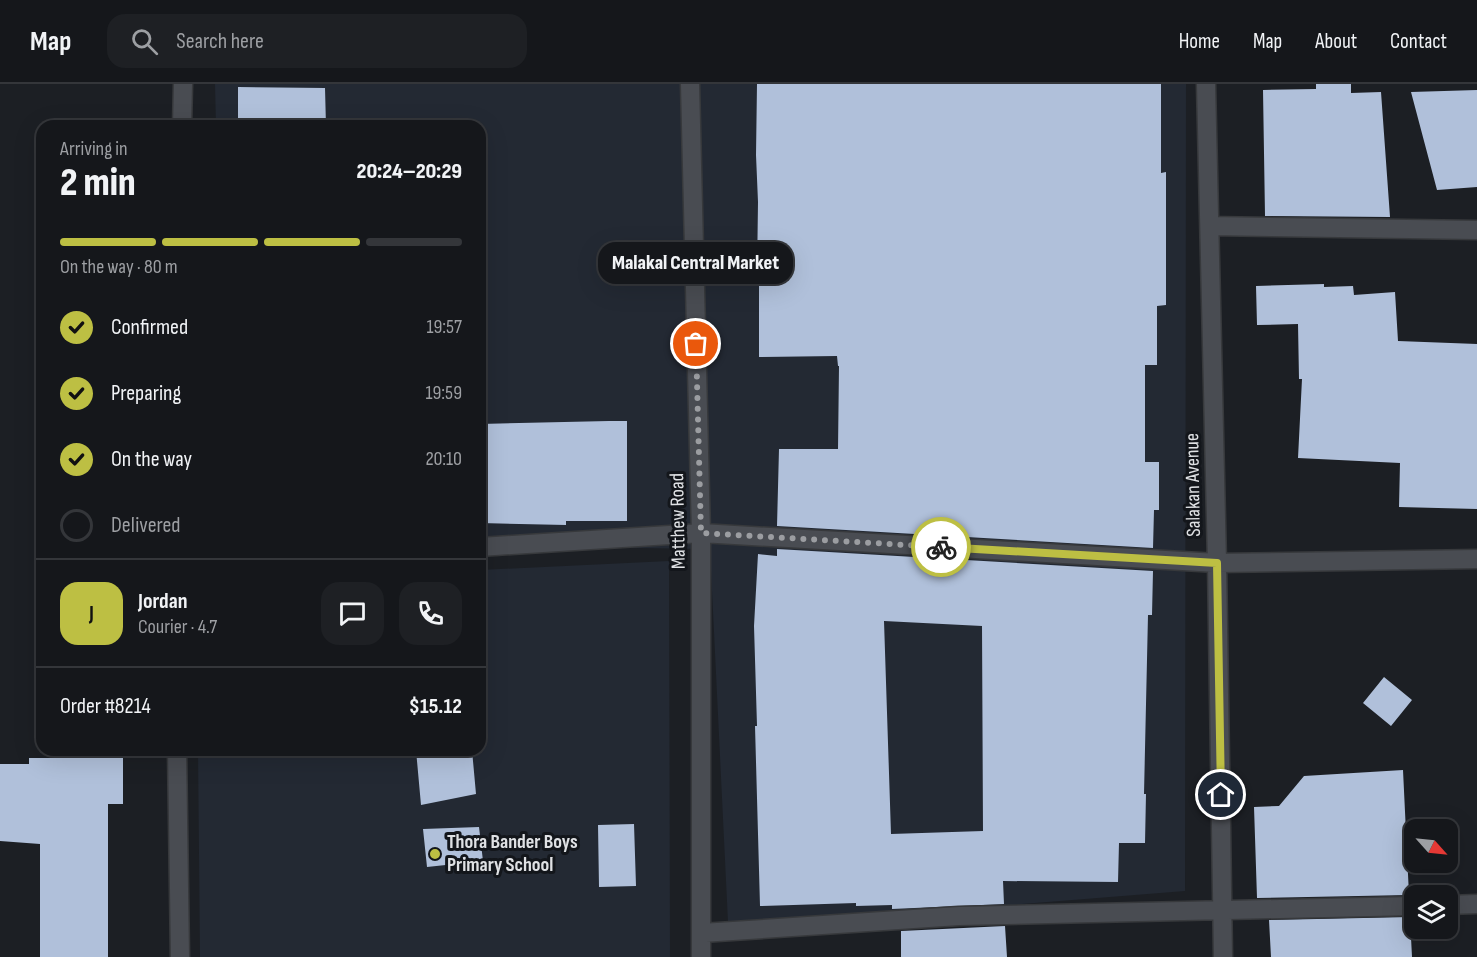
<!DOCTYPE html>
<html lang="en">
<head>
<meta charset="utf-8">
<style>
	body { margin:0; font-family:"Sofia Sans Condensed",sans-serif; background:#1e2024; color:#f1f3f6; height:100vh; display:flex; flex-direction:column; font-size:22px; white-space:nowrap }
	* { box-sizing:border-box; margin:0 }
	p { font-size:20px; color:#9d9fa3 }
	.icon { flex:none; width:33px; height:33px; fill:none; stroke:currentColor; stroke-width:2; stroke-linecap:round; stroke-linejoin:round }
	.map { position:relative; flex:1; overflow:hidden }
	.details { position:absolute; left:36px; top:36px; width:450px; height:636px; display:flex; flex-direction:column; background:#15171b; border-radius:18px; box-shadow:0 6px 24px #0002,0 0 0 2px #34363a }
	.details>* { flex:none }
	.needle { width:39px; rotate:117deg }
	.buttons { position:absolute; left:1404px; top:735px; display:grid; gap:12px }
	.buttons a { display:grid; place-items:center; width:54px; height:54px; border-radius:12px; background:#15171b; box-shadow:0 6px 24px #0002,0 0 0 2px #34363a; font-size:30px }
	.pin { position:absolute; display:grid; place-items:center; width:51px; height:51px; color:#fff; margin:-26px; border:3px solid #fff; border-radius:50%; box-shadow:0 2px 6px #0007 }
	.courier { position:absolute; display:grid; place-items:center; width:60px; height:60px; margin:-30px; border:4px solid #bdbf43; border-radius:50%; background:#fff; color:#222; box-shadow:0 2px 8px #0007 }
	.bubble { position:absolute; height:42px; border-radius:18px; background:#15171b; box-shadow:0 6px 24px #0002,0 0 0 2px #34363a; font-size:20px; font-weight:800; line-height:42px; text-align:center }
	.overview em { font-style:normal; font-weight:800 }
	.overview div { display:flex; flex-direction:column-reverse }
	.overview { display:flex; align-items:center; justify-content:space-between; height:102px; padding:0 24px }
	h1 { font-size:39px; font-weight:800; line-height:45px }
	.bar { display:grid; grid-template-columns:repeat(4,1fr); gap:9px 6px; align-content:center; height:72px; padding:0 24px }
	.bar i { height:8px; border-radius:4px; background:#34363a }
	.bar .active { background:#bdbf43 }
	.bar p { grid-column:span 4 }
	.line { display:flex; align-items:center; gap:15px; padding:0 24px; border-top:2px solid #34363a }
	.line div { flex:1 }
	.round { display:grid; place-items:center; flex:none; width:63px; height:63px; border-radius:18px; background:#1e2024 }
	ol { padding:0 24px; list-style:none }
	li { display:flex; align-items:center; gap:18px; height:66px }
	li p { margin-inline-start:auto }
	li .icon { padding:6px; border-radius:50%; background:#bdbf43; color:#111; stroke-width:4 }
	li:last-child { color:#9d9fa3 }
	li i { width:33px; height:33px; border:3px solid #34363a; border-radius:50% }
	header { display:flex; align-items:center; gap:36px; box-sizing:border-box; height:84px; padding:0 30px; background:#15171b; border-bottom:2px solid #34363a }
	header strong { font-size:28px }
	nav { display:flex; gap:33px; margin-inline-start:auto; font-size:21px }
	.search { width:420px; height:54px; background:#1e2024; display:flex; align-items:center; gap:15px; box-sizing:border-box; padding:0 21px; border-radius:18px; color:#9d9fa3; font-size:22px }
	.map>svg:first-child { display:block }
	.built { fill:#232933 }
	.building { fill:#b0c0da; fill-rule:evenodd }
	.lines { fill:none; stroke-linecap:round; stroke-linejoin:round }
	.minor-casing { stroke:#37393c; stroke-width:21 }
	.minor { stroke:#494c52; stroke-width:18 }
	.done { stroke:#9b9da1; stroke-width:6; stroke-dasharray:0 10.8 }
	.route { stroke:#bdbf43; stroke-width:8 }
	.poi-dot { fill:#bdbf43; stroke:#13161b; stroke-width:2 }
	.labels { text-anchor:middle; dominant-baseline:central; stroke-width:6; stroke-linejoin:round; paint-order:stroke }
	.street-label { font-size:20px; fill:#dfe1e4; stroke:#13161b }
	.poi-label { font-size:20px; font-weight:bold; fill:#dfe1e4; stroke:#13161b; text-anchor:start }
</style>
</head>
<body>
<header>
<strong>Map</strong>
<div class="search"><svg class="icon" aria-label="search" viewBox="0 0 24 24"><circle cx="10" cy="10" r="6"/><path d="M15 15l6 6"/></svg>Search here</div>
<nav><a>Home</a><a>Map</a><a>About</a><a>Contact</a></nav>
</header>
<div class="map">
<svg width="1477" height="873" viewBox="0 0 1477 873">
	<rect width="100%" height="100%" fill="#1c1f24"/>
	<path class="built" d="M215 0H1186L1185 807 848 834 728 838 710 465 480 462V42H216Z
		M669 477 670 873H200L198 666H480V486Z"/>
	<path class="building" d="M757 0H1161V89L1166 88V221L1157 222V281H1145V378H1159V426H1154L1153 464 777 442 779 365H838L839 282H838L837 272 759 273V191H757L758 118 756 71Z
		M1316 0H1351V9L1381 8 1390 133 1265 132 1263 6 1316 5Z
		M238 3 325 4 326 42H238Z
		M1477 6V103L1437 106 1411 8Z
		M1324 200V203L1353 202 1354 211 1395 208 1398 257 1477 260V425L1399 423 1400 379 1298 374 1302 295H1299L1298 240 1257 241 1256 202Z
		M609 337H627V437H566V441L480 439V340Z
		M777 465 1153 487 1152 531H1148L1144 710H1146L1145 759H1119L1118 798 1003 797 1004 820 892 825V821L856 822V819L760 822 755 642H757L754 542 758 470 777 472ZM884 537 982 542 983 747 891 750Z
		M1384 593 1412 616 1391 642 1363 619Z
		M80 666H123V720H108V873H40V760L0 757V680H29V674H80Z
		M416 666H472L476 710 421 721Z
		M1403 686 1409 811 1257 814 1254 723 1279 722 1304 692Z
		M634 740 636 802 599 803 598 741Z
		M479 743 483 777 427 783 423 745Z
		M1410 833 1412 873H1271L1269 836Z
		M1005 842 1007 873H901V847Z"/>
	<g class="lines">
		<g class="minor-casing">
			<path id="minor" d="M690 0 701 449V873
				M1206 0 1217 479 1223 873
				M182 42 183 0
				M1210 142 1477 146
				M480 463 701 449 1217 479 1477 475
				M177 666 180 873
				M1448 821 1477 820
				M702 849 959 832 1414 822"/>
		</g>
		<use href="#minor" class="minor"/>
	</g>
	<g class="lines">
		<path class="done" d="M696 260 701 449 941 463"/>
		<path class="route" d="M941 463 1217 479 1221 711"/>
	</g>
	<circle class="poi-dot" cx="435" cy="770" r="6"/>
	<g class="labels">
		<g class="street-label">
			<text transform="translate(1193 401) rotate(-91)">Salakan Avenue</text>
			<text transform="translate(678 437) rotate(-91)">Matthew Road</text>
		</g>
		<g class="poi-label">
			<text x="447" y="758">Thora Bander Boys<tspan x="447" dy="23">Primary School</tspan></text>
		</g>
	</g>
</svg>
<div class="buttons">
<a><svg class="needle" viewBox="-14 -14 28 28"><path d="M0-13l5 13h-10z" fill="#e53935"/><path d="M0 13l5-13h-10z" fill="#9d9fa3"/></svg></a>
<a><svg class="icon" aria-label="layers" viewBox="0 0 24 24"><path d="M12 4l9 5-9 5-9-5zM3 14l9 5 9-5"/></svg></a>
</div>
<div class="pin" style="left:696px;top:260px;background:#ea580c"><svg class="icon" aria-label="bag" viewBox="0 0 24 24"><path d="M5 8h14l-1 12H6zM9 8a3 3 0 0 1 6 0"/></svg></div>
<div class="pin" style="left:1221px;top:711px;background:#1f2937"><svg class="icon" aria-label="home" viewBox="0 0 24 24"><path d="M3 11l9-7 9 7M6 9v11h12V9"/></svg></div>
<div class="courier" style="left:941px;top:463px"><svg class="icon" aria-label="bike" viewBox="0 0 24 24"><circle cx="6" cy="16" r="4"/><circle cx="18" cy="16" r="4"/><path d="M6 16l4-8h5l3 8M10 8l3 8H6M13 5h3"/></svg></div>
<div class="bubble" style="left:598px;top:158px;width:195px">Malakal Central Market</div>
<section class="details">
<div class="overview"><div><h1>2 min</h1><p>Arriving in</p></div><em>20:24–20:29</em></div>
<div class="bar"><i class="active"></i><i class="active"></i><i class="active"></i><i></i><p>On the way · 80 m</p></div>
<ol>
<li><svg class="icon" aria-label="check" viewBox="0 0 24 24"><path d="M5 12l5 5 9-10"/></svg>Confirmed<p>19:57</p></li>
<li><svg class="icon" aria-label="check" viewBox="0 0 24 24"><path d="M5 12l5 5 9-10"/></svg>Preparing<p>19:59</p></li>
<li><svg class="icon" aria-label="check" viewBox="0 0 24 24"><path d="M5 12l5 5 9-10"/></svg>On the way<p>20:10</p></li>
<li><i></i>Delivered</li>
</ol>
<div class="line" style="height:108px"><b class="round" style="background:#bdbf43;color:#111">J</b><div><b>Jordan</b><p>Courier · 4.7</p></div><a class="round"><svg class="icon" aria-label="chat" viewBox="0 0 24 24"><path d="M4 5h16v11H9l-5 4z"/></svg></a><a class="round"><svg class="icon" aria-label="phone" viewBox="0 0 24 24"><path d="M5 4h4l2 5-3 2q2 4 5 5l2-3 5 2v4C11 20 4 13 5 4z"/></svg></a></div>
<div class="line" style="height:78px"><div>Order #8214</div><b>$15.12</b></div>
</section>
</div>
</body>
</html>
